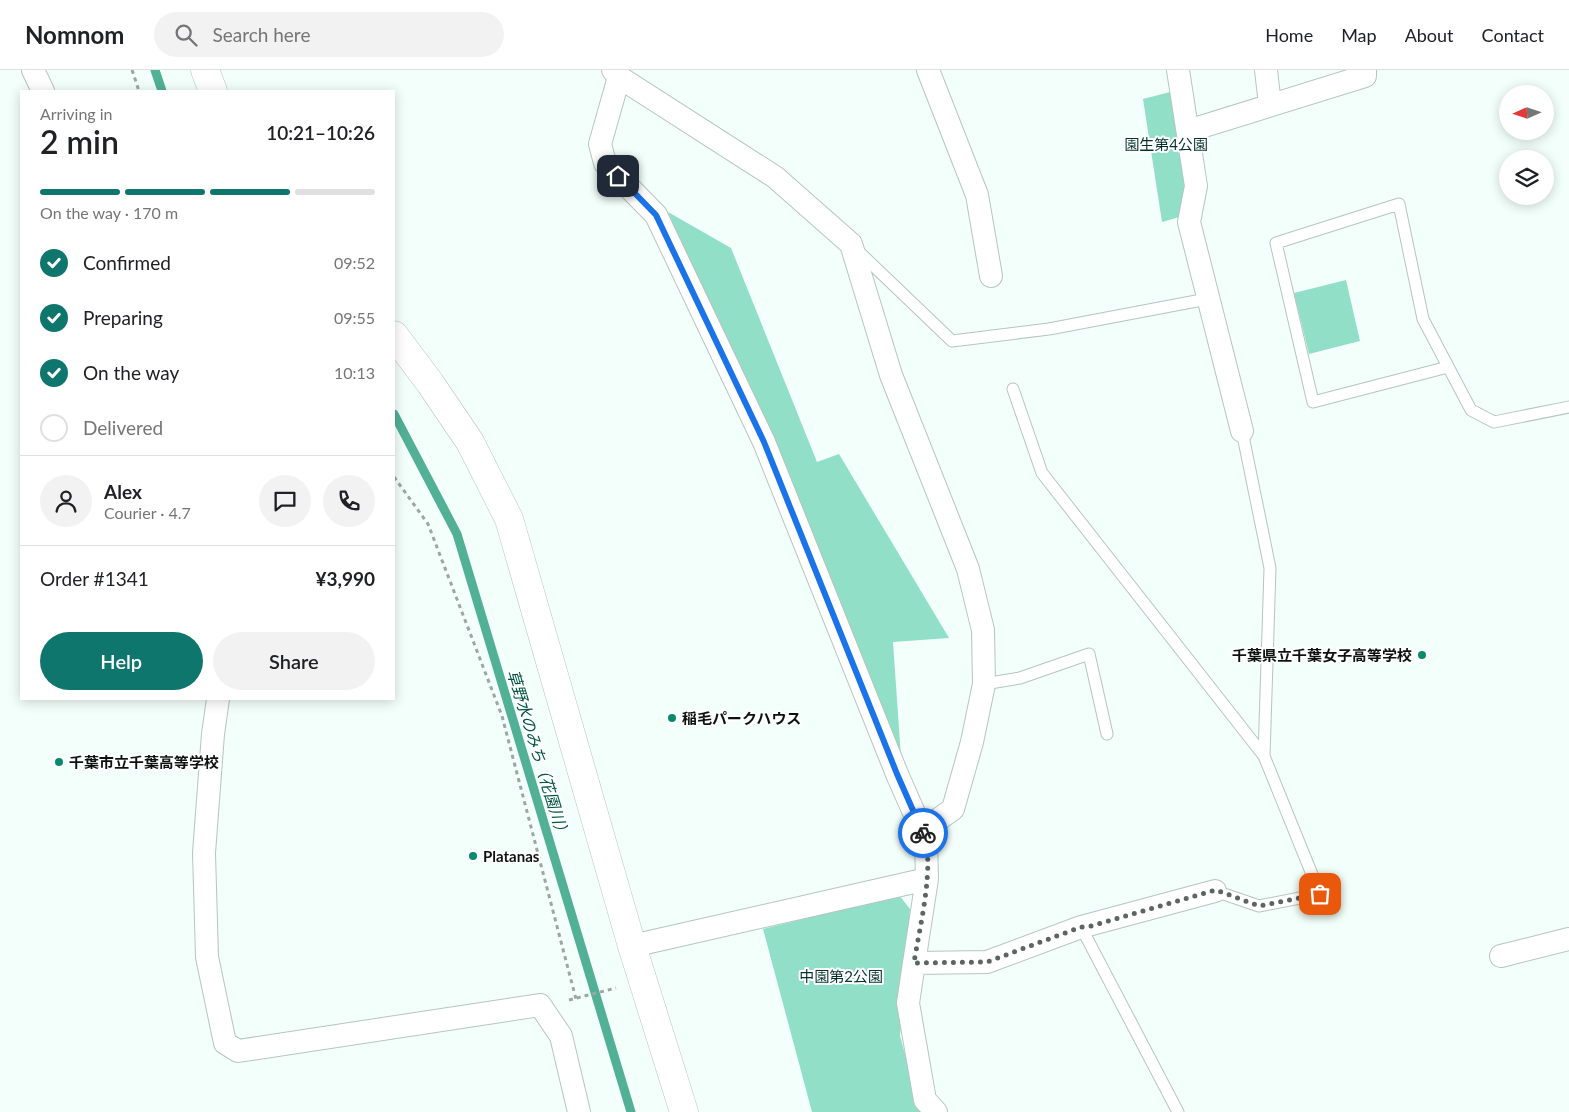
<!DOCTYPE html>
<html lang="en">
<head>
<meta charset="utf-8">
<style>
	body { margin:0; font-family:Lato,"Noto Sans JP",sans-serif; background:#f2f2f2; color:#202124; height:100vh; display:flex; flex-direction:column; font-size:19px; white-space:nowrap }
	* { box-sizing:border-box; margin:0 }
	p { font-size:16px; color:#757577 }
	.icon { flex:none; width:28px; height:28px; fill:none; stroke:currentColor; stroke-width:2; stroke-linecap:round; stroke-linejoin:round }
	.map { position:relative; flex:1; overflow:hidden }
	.details { position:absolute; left:20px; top:20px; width:375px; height:610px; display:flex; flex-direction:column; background:#fff; border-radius:0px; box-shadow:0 2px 12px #0003 }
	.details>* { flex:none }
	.needle { width:32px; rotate:267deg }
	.fabs { position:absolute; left:1499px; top:15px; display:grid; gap:10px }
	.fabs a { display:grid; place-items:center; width:55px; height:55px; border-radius:50%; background:#fff; box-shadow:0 2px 12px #0003; font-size:25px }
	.pin { position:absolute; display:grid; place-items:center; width:42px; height:42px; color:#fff; margin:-21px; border-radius:10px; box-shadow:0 2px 8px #0006 }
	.courier { position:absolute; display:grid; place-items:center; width:50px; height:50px; margin:-25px; border:4px solid #1a73e8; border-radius:50%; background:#fff; color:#222; box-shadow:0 1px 6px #0007 }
	.overview em { font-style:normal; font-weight:600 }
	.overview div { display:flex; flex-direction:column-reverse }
	.overview { display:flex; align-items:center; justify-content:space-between; height:85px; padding:0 20px }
	h1 { font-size:32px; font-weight:600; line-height:38px }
	.bar { display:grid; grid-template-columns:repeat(4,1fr); gap:8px 5px; align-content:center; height:60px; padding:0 20px }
	.bar i { height:6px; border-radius:4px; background:#e0e0e0 }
	.bar .on { background:#0f766e }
	.bar p { grid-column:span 4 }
	.line { display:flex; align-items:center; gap:12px; padding:0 20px; border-top:1px solid #e0e0e0 }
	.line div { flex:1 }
	.round { display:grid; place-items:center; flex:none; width:52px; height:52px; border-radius:26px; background:#f2f2f2 }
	ol { padding:0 20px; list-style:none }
	li { display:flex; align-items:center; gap:15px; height:55px }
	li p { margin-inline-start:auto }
	li .icon { padding:5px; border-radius:50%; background:#0f766e; color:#fff; stroke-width:4 }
	li:last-child { color:#757577 }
	li i { width:28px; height:28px; border:2px solid #e0e0e0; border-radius:50% }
	.primary-button { display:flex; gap:10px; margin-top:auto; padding:10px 20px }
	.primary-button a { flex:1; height:58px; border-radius:30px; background:#0f766e; color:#fff; font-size:20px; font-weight:600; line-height:58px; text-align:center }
	.primary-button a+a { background:#f2f2f2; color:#202124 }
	header { display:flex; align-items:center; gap:30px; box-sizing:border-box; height:70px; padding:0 25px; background:#fff; border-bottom:1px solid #e0e0e0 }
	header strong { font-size:24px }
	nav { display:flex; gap:28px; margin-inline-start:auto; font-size:18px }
	.search { width:350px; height:45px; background:#f2f2f2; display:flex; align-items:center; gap:12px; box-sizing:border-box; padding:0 18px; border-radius:28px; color:#757577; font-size:19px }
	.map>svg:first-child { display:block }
	.park { fill:#92dfc7 }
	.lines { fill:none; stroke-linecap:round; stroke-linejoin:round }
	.stream { stroke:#52b096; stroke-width:9 }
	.service-casing { stroke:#b4c6bf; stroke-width:13 }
	.minor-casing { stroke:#b4c6bf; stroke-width:24 }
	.tertiary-casing { stroke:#b4c6bf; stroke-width:29 }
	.path { stroke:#9ca6a2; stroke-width:3; stroke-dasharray:4 4; stroke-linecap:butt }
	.service { stroke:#fff; stroke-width:11 }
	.minor { stroke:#fff; stroke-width:22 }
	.tertiary { stroke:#fff; stroke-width:28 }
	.done { stroke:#5c6562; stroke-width:5; stroke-dasharray:0 9 }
	.route { stroke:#1a73e8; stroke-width:6 }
	.poi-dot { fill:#088a6f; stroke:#fff; stroke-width:2 }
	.labels { text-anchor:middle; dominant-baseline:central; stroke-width:4; stroke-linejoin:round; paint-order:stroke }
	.park-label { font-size:15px; fill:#053228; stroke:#fff }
	.poi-label { font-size:15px; font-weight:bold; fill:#0b120f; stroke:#fff; text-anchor:start }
	.water-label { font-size:16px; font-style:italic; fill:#015543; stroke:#fff }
</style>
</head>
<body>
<header>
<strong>Nomnom</strong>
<div class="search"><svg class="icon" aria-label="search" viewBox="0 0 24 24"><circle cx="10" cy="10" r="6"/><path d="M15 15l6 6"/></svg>Search here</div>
<nav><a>Home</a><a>Map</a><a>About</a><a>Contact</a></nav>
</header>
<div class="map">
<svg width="1569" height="1042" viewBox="0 0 1569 1042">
	<rect width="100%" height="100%" fill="#f3fffb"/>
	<path class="park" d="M1174 21 1189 119 1183 146 1162 152 1143 29Z
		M668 142 731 178 817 392 839 384 949 568 893 572 901 687Z
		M1346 210 1360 271 1309 284 1294 223Z
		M899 825 910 839 900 966 921 1042H812L763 859Z"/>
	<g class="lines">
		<path class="stream" d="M155 0 162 21
			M394 344 457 464 631 1042"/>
		<g class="service-casing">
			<path id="service" d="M857 180 952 271 1049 259 1207 229
				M1448 297 1313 332 1276 173 1399 134 1423 249 1471 340 1494 352 1569 337
				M1013 319 1042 403 1264 686 1320 824 1259 836 1215 821
				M1242 361 1270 498 1264 686
				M984 614 1020 608 1089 584 1107 664
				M1081 857 1178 1042"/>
		</g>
		<g class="minor-casing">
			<path id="minor" d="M33 0 43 21
				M613 0 619 7 600 74 605 93 656 145 764 372 897 704 926 770 927 809 914 893 987 892 1081 857 1215 821
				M928 0 977 125 991 206
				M1178 0 1196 116 1189 152 1242 361
				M1266 0 1270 35
				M619 7 775 107 851 174 891 305 968 499 983 560 984 614 972 672 953 739 922 761
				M1188 61 1365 6V0
				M218 629 213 664 204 783 207 887 225 973 238 981 540 935 561 966 579 1042
				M632 876 927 809
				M1501 886 1569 869
				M914 893 908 933 925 1030 936 1042"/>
		</g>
		<g class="tertiary-casing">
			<path id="tertiary" d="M205 0 213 21
				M394 265 430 313 470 372 509 449 632 876 684 1042"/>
		</g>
		<path class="path" d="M132 0 139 21
			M394 407 428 454 502 646 576 929
			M569 930 616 918"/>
		<use href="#service" class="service"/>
		<use href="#minor" class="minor"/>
		<use href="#tertiary" class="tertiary"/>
	</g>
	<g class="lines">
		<path class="done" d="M923 763C936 794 919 859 914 893L987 892 1081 857 1091 856 1216 820 1259 836 1320 824"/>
		<path class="route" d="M618 106 656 145 764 372 897 704 923 763"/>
	</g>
	<g class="poi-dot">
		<circle cx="1422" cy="585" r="5"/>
		<circle cx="672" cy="648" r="5"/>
		<circle cx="59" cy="692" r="5"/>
		<circle cx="473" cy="786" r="5"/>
	</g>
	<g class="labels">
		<g class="park-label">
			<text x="1166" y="74">園生第4公園</text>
			<text x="841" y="906">中園第2公園</text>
		</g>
		<g class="poi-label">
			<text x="1412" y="585" text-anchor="end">千葉県立千葉女子高等学校</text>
			<text x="682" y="648">稲毛パークハウス</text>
			<text x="69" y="692">千葉市立千葉高等学校</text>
			<text x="483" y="786">Platanas</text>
		</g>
		<g class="water-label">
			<text transform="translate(539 684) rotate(73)">草野水のみち（花園川）</text>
		</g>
	</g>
</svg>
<div class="fabs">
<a><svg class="needle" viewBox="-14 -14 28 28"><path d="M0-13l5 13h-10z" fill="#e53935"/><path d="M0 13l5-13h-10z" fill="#757577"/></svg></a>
<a><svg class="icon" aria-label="layers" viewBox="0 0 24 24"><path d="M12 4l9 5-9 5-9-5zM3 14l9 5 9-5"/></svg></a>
</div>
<div class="pin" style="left:1320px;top:824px;background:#ea580c"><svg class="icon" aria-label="bag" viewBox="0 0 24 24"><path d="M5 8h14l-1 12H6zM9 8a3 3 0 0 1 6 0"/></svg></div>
<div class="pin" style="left:618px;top:106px;background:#1f2937"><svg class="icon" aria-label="home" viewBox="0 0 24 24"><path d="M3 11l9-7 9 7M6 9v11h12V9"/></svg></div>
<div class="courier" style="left:923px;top:763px"><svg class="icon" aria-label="bike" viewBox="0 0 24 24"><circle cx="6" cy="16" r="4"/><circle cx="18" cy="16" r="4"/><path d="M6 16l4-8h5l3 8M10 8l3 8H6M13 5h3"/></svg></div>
<section class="details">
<div class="overview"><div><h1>2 min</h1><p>Arriving in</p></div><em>10:21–10:26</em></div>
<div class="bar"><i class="on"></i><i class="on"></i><i class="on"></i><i></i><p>On the way · 170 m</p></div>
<ol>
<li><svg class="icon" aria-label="check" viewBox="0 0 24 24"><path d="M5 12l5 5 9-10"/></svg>Confirmed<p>09:52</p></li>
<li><svg class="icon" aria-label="check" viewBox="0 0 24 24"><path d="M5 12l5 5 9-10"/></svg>Preparing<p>09:55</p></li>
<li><svg class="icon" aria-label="check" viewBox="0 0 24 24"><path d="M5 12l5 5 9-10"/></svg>On the way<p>10:13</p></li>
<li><i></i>Delivered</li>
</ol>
<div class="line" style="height:90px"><a class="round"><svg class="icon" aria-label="person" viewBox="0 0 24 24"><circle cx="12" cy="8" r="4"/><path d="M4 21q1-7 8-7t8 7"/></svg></a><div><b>Alex</b><p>Courier · 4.7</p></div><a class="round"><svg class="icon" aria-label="chat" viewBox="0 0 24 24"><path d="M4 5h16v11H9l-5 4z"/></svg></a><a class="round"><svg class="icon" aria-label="phone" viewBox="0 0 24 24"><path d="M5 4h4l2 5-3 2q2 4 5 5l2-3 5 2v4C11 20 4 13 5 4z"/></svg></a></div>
<div class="line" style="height:65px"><div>Order #1341</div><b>¥3,990</b></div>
<div class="primary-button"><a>Help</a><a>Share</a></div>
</section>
</div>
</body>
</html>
